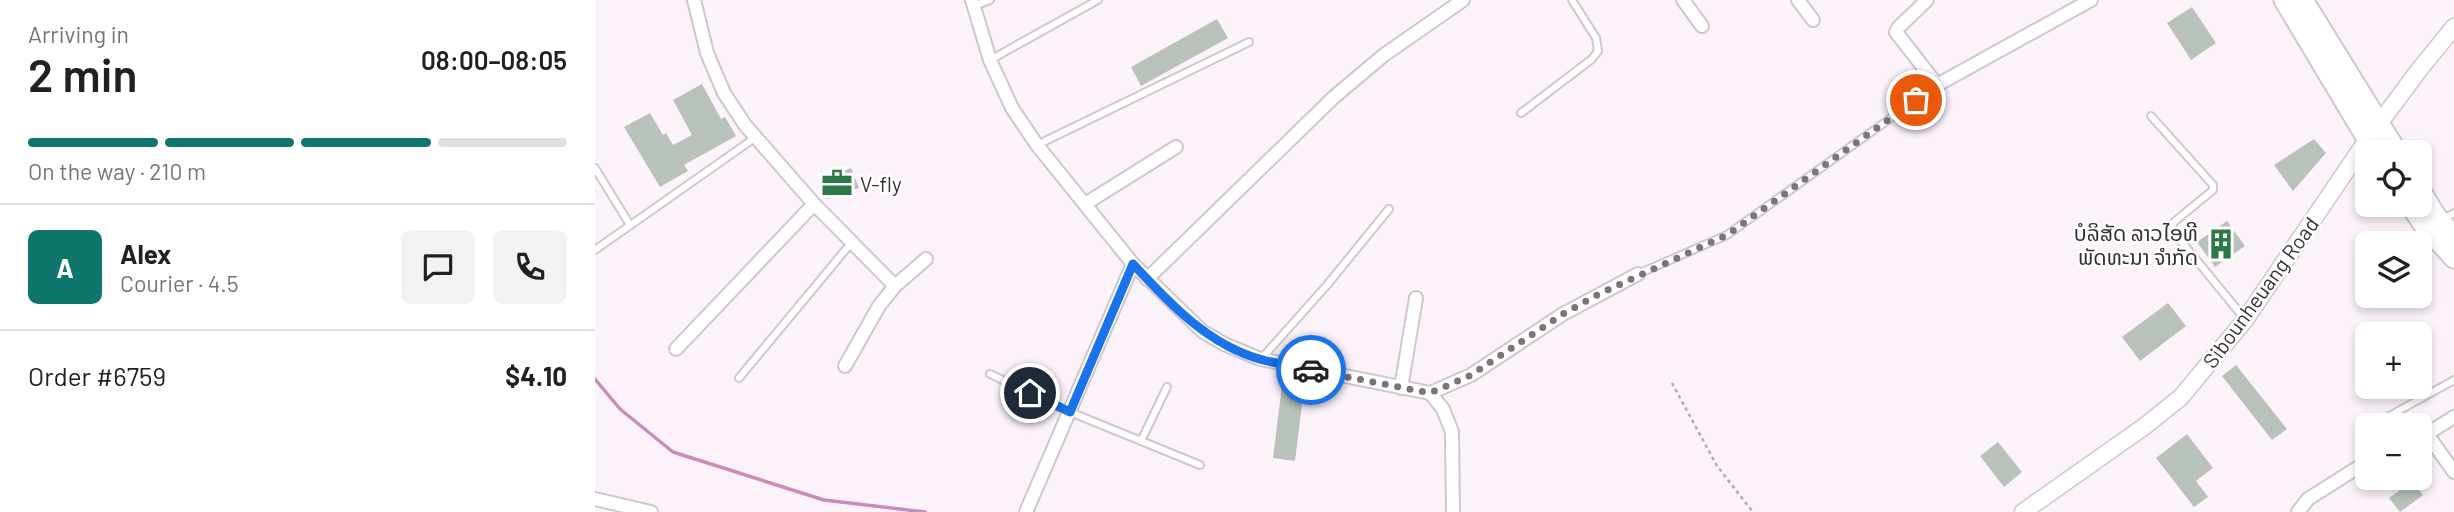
<!DOCTYPE html>
<html lang="en">
<head>
<meta charset="utf-8">
<style>
	body { margin:0; font-family:Barlow,"Noto Sans Lao",sans-serif; background:#f2f2f2; color:#202124; height:100vh; display:flex; flex-direction:column; font-size:26px; white-space:nowrap }
	* { box-sizing:border-box; margin:0 }
	p { font-size:23px; color:#757577 }
	.icon { flex:none; width:38px; height:38px; fill:none; stroke:currentColor; stroke-width:2; stroke-linecap:round; stroke-linejoin:round }
	.map { position:relative; flex:1; overflow:hidden }
	.side { display:flex; flex-direction:column; background:#fff; width:595px }
	.side>* { flex:none }
	.tools { position:absolute; left:1760px; top:140px; display:grid; gap:14px }
	.tools a { display:grid; place-items:center; width:77px; height:77px; border-radius:10px; background:#fff; box-shadow:0 4px 10px #0003; font-size:35px }
	.pin { position:absolute; display:grid; place-items:center; width:60px; height:60px; color:#fff; margin:-30px; border:4px solid #fff; border-radius:50%; box-shadow:0 2px 7px #0007 }
	.courier { position:absolute; display:grid; place-items:center; width:70px; height:70px; margin:-35px; border:5px solid #1a73e8; border-radius:50%; background:#fff; color:#222; box-shadow:0 2px 9px #0007 }
	.overview em { font-style:normal; font-weight:600 }
	.overview div { display:flex; flex-direction:column-reverse }
	.overview { display:flex; align-items:center; justify-content:space-between; height:119px; padding:0 28px }
	h1 { font-size:46px; font-weight:600; line-height:52px }
	.bar { display:grid; grid-template-columns:repeat(4,1fr); gap:10px 7px; align-content:center; height:84px; padding:0 28px }
	.bar i { height:9px; border-radius:5px; background:#e0e0e0 }
	.bar .current { background:#0f766e }
	.bar p { grid-column:span 4 }
	.line { display:flex; align-items:center; gap:18px; padding:0 28px; border-top:2px solid #e0e0e0 }
	.line div { flex:1 }
	.round { display:grid; place-items:center; flex:none; width:74px; height:74px; border-radius:10px; background:#f2f2f2 }
	main { display:flex; flex:1; min-height:0 }
	.map>svg:first-child { display:block }
	.lines { fill:none; stroke-linecap:round; stroke-linejoin:round }
	.stream { stroke:#c98dbc; stroke-width:3.5 }
	.building { fill:#b8c1ba }
	.service-casing { stroke:#d0c7ce; stroke-width:10 }
	.minor-casing { stroke:#d0c7ce; stroke-width:16 }
	.tertiary-casing { stroke:#d0c7ce; stroke-width:19 }
	.primary-casing { stroke:#d0c7ce; stroke-width:23 }
	.path { stroke:#b1aaaf; stroke-width:2.5; stroke-dasharray:3.5 3.5; stroke-linecap:butt }
	.service { stroke:#fff; stroke-width:6 }
	.minor { stroke:#fff; stroke-width:12 }
	.tertiary { stroke:#fff; stroke-width:16 }
	.primary { stroke:#fff; stroke-width:19 }
	.done { stroke:#7a7579; stroke-width:7; stroke-dasharray:0 12.6 }
	.route { stroke:#1a73e8; stroke-width:9 }
	.labels { text-anchor:middle; dominant-baseline:central; stroke-width:5; stroke-linejoin:round; paint-order:stroke }
	.poi-label { font-size:21px; fill:#343133; stroke:#fff; text-anchor:start }
	.street-label { font-size:21px; fill:#343133; stroke:#fff }
</style>
</head>
<body>
<main>
<section class="side">
<div class="overview"><div><h1>2 min</h1><p>Arriving in</p></div><em>08:00–08:05</em></div>
<div class="bar"><i class="current"></i><i class="current"></i><i class="current"></i><i></i><p>On the way · 210 m</p></div>
<div class="line" style="height:126px"><b class="round" style="background:#0f766e;color:#fff">A</b><div><b>Alex</b><p>Courier · 4.5</p></div><a class="round"><svg class="icon" aria-label="chat" viewBox="0 0 24 24"><path d="M4 5h16v11H9l-5 4z"/></svg></a><a class="round"><svg class="icon" aria-label="phone" viewBox="0 0 24 24"><path d="M5 4h4l2 5-3 2q2 4 5 5l2-3 5 2v4C11 20 4 13 5 4z"/></svg></a></div>
<div class="line" style="height:91px"><div>Order #6759</div><b>$4.10</b></div>
</section>
<div class="map">
<svg width="1859" height="512" viewBox="0 0 1859 512">
	<rect width="100%" height="100%" fill="#fcf3fa"/>
	<g class="lines">
		<path class="stream" d="M0 379 25 409 78 452 229 500 330 512"/>
	</g>
	<path class="building" d="M1597 7 1621 43 1596 60 1572 23Z
		M622 19 633 38 546 86 536 67Z
		M107 84 126 119 130 117 141 136 89 165 93 171 65 187 29 127 55 113 68 135 71 133 78 145 97 135 78 100Z
		M1719 139 1731 153 1698 191 1679 165Z
		M256 168 264 188 232 199 225 180Z
		M1632 221 1650 246 1620 267 1602 242Z
		M1573 303 1591 326 1545 361 1527 337Z
		M1641 365 1692 429 1677 440 1627 376Z
		M688 377 710 380 700 461 678 458Z
		M1592 434 1618 468 1601 481 1613 497 1599 507 1561 458Z
		M1403 442 1427 472 1409 487 1385 456Z
		M1817 481 1828 495 1805 512 1794 498Z"/>
	<g class="lines">
		<g class="service-casing">
			<path id="service" d="M379 6 395 0
				M395 60 503 0
				M926 113 997 59 1003 51 1001 38 977 0
				M1556 116 1618 185V190L1579 222 1576 229 1649 318
				M442 145 654 42
				M0 168 35 225
				M1847 220 1859 213
				M0 250 161 137
				M1043 274 1132 235 1342 85
				M666 359 732 285 794 209
				M395 374 475 412 605 465
				M144 378 257 242
				M1778 425 1859 380
				M1767 431 1773 428
				M546 441 572 387"/>
		</g>
		<g class="minor-casing">
			<path id="minor" d="M99 0 112 53 129 93 150 125 219 204 300 286
				M377 0 395 60 417 108 442 145 538 264 607 331 629 344 665 359 835 393 848 409 857 432 858 512
				M1088 0 1107 26
				M1203 0 1218 20
				M1332 0 1303 28 1301 32 1342 85 1496 0
				M490 204 581 147
				M552 279 739 97 789 55 868 0
				M81 349 219 204
				M250 366 284 306 300 286 331 259
				M806 388 821 298
				M835 393 876 375 968 314 1043 274
				M1859 417 1832 434 1859 472
				M0 499 56 512
				M431 512 538 264
				M1703 512 1713 499 1773 461"/>
		</g>
		<g class="tertiary-casing">
			<path id="tertiary" d="M1428 512 1550 426 1586 397 1650 320 1772 140 1824 70 1859 27"/>
		</g>
		<g class="primary-casing">
			<path id="primary" d="M1689 0 1780 152
				M1708 0 1802 152
				M1825 190 1841 216 1859 236
				M1815 205 1828 224 1859 258"/>
		</g>
		<path class="path" d="M1077 383 1122 466 1158 512"/>
		<use href="#service" class="service"/>
		<use href="#minor" class="minor"/>
		<use href="#tertiary" class="tertiary"/>
		<use href="#primary" class="primary"/>
	</g>
	<g class="lines">
		<path class="done" d="M716 370 835 393 856 384 876 375 968 314 1002 295 1132 235 1321 100"/>
		<path class="route" d="M435 393 475 412 538 264C574 303 614 346 668 360 683 364 700 366 716 370"/>
	</g>
	<defs>
		<g id="office-bare" transform="scale(2.415)"><path d="M-6-3h4V-5.5h4V-3h4V5H-6ZM-1-4.5V-3h2v-1.5ZM-6 0V1H6V0Z" fill="#2c7847" stroke="#fff" stroke-width="2.5" paint-order="stroke"/></g>
		<g id="building-bare" transform="scale(2.415)"><path d="M-4-6H4V6H1V3H-1V6H-4ZM-2.5-4.3h1.7v1.8h-1.7ZM.8-4.3h1.7v1.8H.8ZM-2.5-1h1.7V.8h-1.7ZM.8-1h1.7V.8H.8Z" fill="#2c7847" stroke="#fff" stroke-width="2.5" paint-order="stroke"/></g>
	</defs>
	<g fill-rule="evenodd">
		<use href="#office-bare" x="242" y="183"/>
		<use href="#building-bare" x="1626" y="244"/>
	</g>
	<g class="labels">
		<g class="poi-label">
			<text x="265" y="183">V-fly</text>
			<text x="1603" y="232" text-anchor="end">ບໍລິສັດ ລາວໄອທີ<tspan x="1603" dy="24">ພັດທະນາ ຈຳກັດ</tspan></text>
		</g>
		<g class="street-label">
			<text transform="translate(1665 292) rotate(-54)">Sibounheuang Road</text>
		</g>
	</g>
</svg>
<div class="tools">
<a><svg class="icon" aria-label="locate" viewBox="0 0 24 24"><circle cx="12" cy="12" r="6"/><path d="M12 2v4M12 18v4M2 12h4M18 12h4"/></svg></a>
<a><svg class="icon" aria-label="layers" viewBox="0 0 24 24"><path d="M12 4l9 5-9 5-9-5zM3 14l9 5 9-5"/></svg></a>
<a>+</a>
<a>−</a>
</div>
<div class="pin" style="left:1321px;top:100px;background:#ea580c"><svg class="icon" aria-label="bag" viewBox="0 0 24 24"><path d="M5 8h14l-1 12H6zM9 8a3 3 0 0 1 6 0"/></svg></div>
<div class="pin" style="left:435px;top:393px;background:#1f2937"><svg class="icon" aria-label="home" viewBox="0 0 24 24"><path d="M3 11l9-7 9 7M6 9v11h12V9"/></svg></div>
<div class="courier" style="left:716px;top:370px"><svg class="icon" aria-label="car" viewBox="0 0 24 24"><path d="M5 17H2v-5l4-1 3-4h7l3 4 3 1v5h-3M9 17h6M6 11h13"/><circle cx="7" cy="17" r="2"/><circle cx="17" cy="17" r="2"/></svg></div>
</div>
</main>
</body>
</html>
